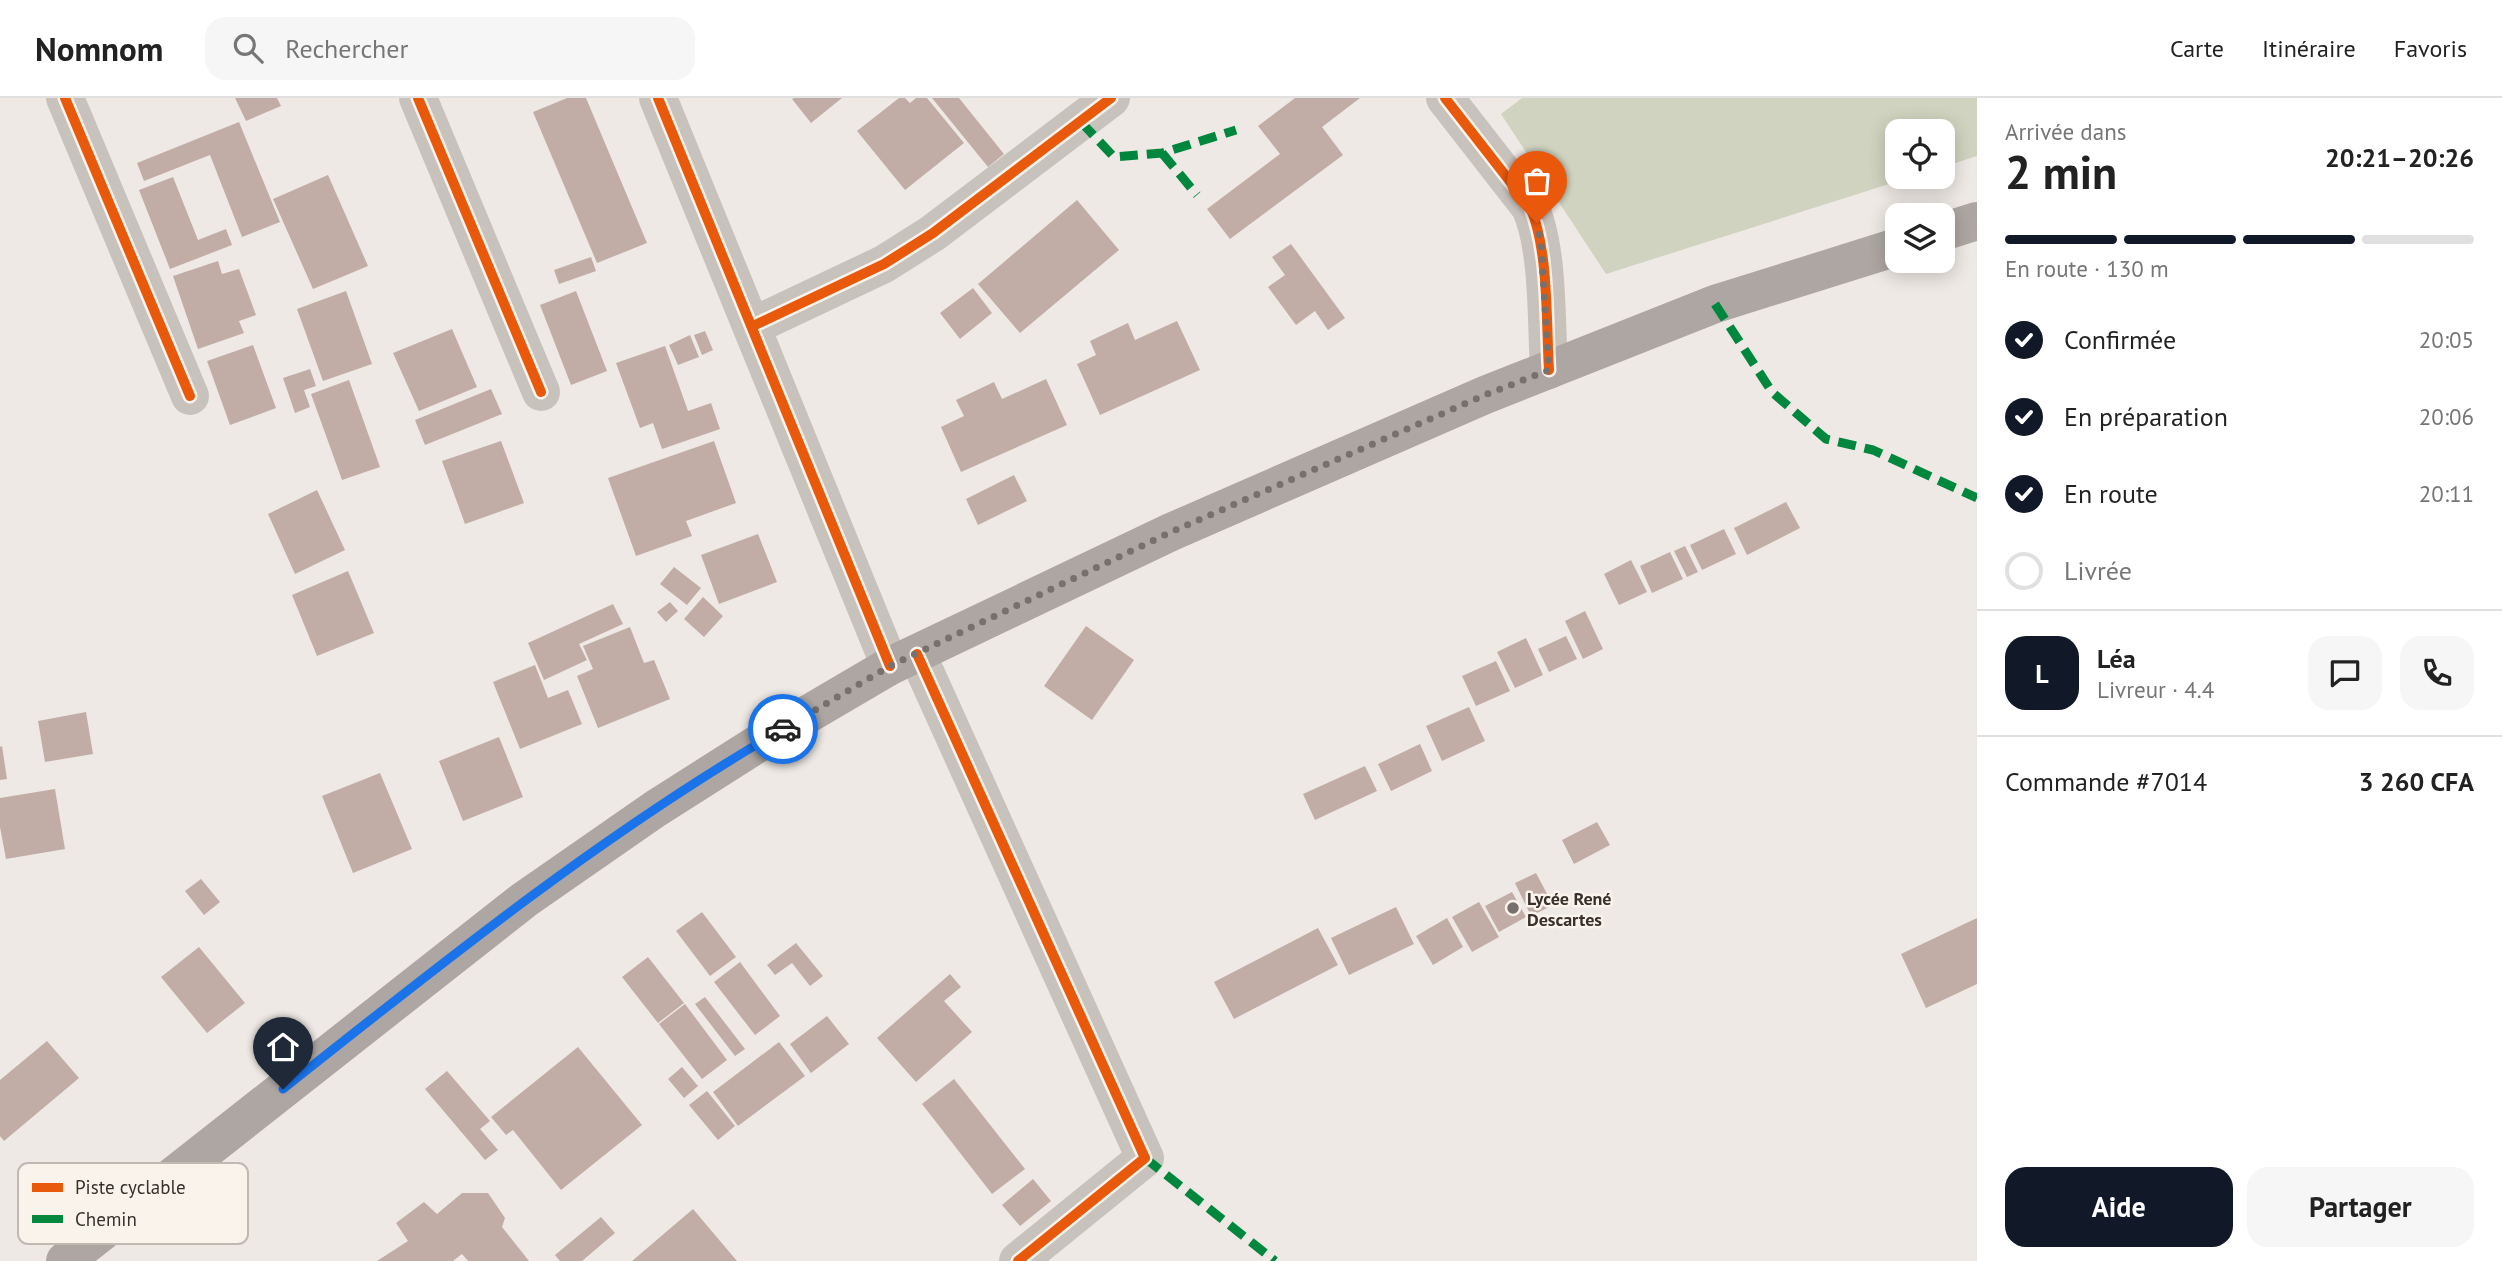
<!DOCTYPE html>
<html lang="fr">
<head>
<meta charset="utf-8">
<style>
	body { margin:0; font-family:"PT Sans",sans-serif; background:#f6f6f6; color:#222; height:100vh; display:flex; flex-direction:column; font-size:26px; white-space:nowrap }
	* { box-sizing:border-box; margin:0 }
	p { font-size:23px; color:#767676 }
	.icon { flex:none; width:38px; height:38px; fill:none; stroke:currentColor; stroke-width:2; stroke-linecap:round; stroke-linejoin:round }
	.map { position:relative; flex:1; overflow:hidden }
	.sheet { display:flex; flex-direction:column; background:#fff; width:525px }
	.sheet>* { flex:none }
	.tools { position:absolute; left:1885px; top:21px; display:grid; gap:14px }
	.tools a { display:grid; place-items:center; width:70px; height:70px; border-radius:14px; background:#fff; box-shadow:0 4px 18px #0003; font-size:35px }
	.pin { position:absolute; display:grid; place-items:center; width:60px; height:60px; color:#fff; margin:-72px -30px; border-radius:50% 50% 50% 0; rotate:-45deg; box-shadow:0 0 7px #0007 }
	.pin .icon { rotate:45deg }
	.courier { position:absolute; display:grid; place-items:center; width:70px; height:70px; margin:-35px; border:5px solid #1a73e8; border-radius:50%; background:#fff; color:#222; box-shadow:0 2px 9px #0007 }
	.overview em { font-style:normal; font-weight:700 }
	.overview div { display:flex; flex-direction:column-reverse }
	.overview { display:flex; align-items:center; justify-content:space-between; height:119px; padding:0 28px }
	h1 { font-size:46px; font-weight:700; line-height:52px }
	.bar { display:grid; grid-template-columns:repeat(4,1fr); gap:10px 7px; align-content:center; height:84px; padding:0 28px }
	.bar i { height:9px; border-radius:5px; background:#e0e0e0 }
	.bar .on { background:#111827 }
	.bar p { grid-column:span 4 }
	.line { display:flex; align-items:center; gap:18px; padding:0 28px; border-top:2px solid #e0e0e0 }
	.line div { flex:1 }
	.round { display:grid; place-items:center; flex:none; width:74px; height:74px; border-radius:21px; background:#f6f6f6 }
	ol { padding:0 28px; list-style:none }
	li { display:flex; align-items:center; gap:21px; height:77px }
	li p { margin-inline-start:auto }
	li .icon { padding:7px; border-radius:50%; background:#111827; color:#fff; stroke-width:4 }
	li:last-child { color:#767676 }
	li i { width:38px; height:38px; border:4px solid #e0e0e0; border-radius:50% }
	.cta { display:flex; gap:14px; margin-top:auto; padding:14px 28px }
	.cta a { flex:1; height:80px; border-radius:21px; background:#111827; color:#fff; font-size:28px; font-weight:700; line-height:80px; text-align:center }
	.cta a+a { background:#f6f6f6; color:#222 }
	header { display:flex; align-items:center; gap:42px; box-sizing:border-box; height:98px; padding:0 35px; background:#fff; border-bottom:2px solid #e0e0e0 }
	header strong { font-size:33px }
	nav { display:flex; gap:38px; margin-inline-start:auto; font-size:24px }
	.search { width:490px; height:63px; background:#f6f6f6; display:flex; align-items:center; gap:18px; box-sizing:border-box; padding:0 24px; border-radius:21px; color:#767676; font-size:26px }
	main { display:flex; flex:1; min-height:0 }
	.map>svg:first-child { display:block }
	.green { fill:#d0d3bf }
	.building { fill:#c1ada6 }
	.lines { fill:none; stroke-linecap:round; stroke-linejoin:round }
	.minor { stroke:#c8c2bd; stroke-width:38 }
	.major { stroke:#ada6a2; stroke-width:38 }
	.quiet { stroke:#00873e; stroke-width:9; stroke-dasharray:18 9; stroke-linecap:butt }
	.cycleway-casing { stroke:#faf3ec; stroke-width:15 }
	.cycleway { stroke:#e8590c; stroke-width:10 }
	.done { stroke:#78706c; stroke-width:7; stroke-dasharray:0 12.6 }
	.route { stroke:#1a73e8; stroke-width:9 }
	.poi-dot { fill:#78706c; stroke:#faf3ec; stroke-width:2.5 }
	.labels { text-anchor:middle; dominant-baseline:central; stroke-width:5; stroke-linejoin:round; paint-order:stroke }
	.poi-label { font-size:18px; font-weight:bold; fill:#392f2b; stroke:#faf3ec; text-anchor:start }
	.key { fill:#faf3ec; stroke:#c0b8b2; stroke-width:2 }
	.key-label { font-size:19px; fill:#392f2b }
</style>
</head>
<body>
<header>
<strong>Nomnom</strong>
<div class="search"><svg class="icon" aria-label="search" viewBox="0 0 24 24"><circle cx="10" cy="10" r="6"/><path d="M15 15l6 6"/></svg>Rechercher</div>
<nav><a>Carte</a><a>Itinéraire</a><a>Favoris</a></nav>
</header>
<main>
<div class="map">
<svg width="1977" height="1163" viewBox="0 0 1977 1163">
	<rect width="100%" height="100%" fill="#eee9e4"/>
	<path class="green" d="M1522 0H1977V58L1943 69 1942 33H1897V79H1911L1606 176 1501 16Z"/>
	<path class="building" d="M235 0H277L281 8 246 23Z
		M567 0H586L647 145 597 165 533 14Z
		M794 0H842L811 25 792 1Z
		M899 0H905L910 5 916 0H927L964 45 905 92 857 33Z
		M932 0H959L1004 56 988 69Z
		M1295 0H1360L1322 29 1343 57 1230 141 1207 111 1280 56 1258 28Z
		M239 24 280 124 242 139 210 57 144 83 137 65Z
		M328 77 368 168 313 191 273 101Z
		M173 79 198 142 226 131 232 147 170 171 139 92Z
		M1077 102 1119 152 1020 235 978 186Z
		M1291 146 1345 220 1328 232 1315 213 1296 227 1268 189 1285 177 1272 159Z
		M591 159 596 173 559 186 554 172Z
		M218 163 222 176 239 171 256 217 239 223 244 235 198 251 173 178Z
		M973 190 992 215 960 241 940 215Z
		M346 193 372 266 323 283 297 211Z
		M576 193 607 273 571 287 540 207Z
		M1177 223 1200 272 1100 317 1077 266 1096 257 1090 243 1128 225 1135 242Z
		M452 231 477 289 419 313 393 255Z
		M705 233 713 252 702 257 694 237Z
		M690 237 699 259 678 267 669 247Z
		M253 247 276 310 230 327 207 263Z
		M665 248 688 313 711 305 720 331 662 351 653 325 640 330 616 265Z
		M310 271 316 288 304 292 310 309 295 315 283 280Z
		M1046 281 1067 327 961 374 941 329 964 318 956 302 994 284 1002 301Z
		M349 282 380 369 342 382 311 296Z
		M491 291 502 316 425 347 415 322Z
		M501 343 524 405 465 426 442 363Z
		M714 343 736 405 686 423 692 438 636 458 608 380Z
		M1014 377 1027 403 978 427 966 401Z
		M317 392 345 452 295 476 268 416Z
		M1786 404 1800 430 1747 457 1734 430Z
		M1724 431 1736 456 1702 472 1690 447Z
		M758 436 777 484 719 506 701 457Z
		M1685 448 1698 474 1687 479 1674 453Z
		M1670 454 1683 481 1652 495 1640 468Z
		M1631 462 1647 494 1619 507 1604 476Z
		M674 469 701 490 687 507 660 486Z
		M348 473 374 535 317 558 292 497Z
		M703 499 723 518 704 539 684 521Z
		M670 504 678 513 666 524 657 514Z
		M613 506 623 526 579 546 587 562 544 582 528 545Z
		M1585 513 1603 551 1583 561 1565 523Z
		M1086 528 1134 562 1092 622 1044 588Z
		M630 529 644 565 654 562 670 601 598 630 577 578 593 571 583 548Z
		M1566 538 1577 561 1549 574 1538 551Z
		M1526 540 1543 577 1515 590 1497 554Z
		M1496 563 1510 593 1476 608 1462 578Z
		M535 567 548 600 568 592 582 626 520 651 493 584Z
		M1469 609 1485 643 1442 663 1426 628Z
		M86 614 93 656 45 664 38 623Z
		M499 639 523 699 463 723 439 663Z
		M1420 646 1432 673 1391 693 1378 666Z
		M2 648 7 681 0 682V649Z
		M1365 668 1377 693 1315 722 1303 696Z
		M380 675 412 751 353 775 322 698Z
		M55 691 65 751 6 761 0 729V700Z
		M1597 724 1610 747 1574 766 1562 742Z
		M1536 775 1553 807 1531 818 1515 785Z
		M201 781 220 804 204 817 185 793Z
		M1512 794 1526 819 1499 834 1485 808Z
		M1479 804 1499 839 1472 854 1452 819Z
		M1396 809 1414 846 1349 877 1331 840Z
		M702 814 736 859 710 878 676 833Z
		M1447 820 1463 849 1433 867 1416 838Z
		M1977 820V886L1926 910 1901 856Z
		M1318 830 1338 867 1234 921 1214 884Z
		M796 845 823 878 810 888 792 865 775 877 767 867Z
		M199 849 245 905 207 935 161 879Z
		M648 859 684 905 658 925 622 879Z
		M740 864 780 918 755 937 714 884Z
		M950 876 961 889 944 903 972 934 916 984 877 940Z
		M705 899 745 951 735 958 695 906Z
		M685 906 727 962 702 981 659 926Z
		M827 918 849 946 811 975 790 946Z
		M47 943 79 980 4 1043 0 1038V982Z
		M779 944 805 978 738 1028 713 994Z
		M578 949 642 1027 561 1092 513 1032 506 1037 491 1019Z
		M682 969 698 988 684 1000 668 981Z
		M447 973 490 1023 480 1031 498 1052 485 1062 425 991Z
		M954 981 1025 1071 992 1096 922 1006Z
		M707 993 735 1028 718 1042 689 1007Z
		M1033 1081 1051 1103 1020 1128 1002 1107Z
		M462 1095H488L505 1120 502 1129 529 1163H468L462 1156 453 1163H377L408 1143 396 1125 424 1104 437 1116Z
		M693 1111 737 1163H632Z
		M601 1119 615 1135 582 1163H560L555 1157Z"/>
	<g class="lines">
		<path class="minor" d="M65 0 190 298
			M418 0 541 294
			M658 0 890 568
			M1445 0 1530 109C1549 151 1546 224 1549 272
			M753 228 884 166 933 135 1111 0
			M917 556 1145 1060 1018 1163"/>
		<path class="major" d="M1942 134 1977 123
			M65 1163 524 802 655 711 762 643 890 568 1171 434 1485 297 1715 206 1897 149"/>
		<path class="quiet" d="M1081 24 1114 59 1162 55 1236 32
			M1162 55 1197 97
			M1715 206 1772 294 1826 341 1873 352 1977 400
			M1145 1060 1275 1163"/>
		<g class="cycleway-casing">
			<path id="cycleway" d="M65 0 190 298
				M418 0 541 294
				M658 0 890 568
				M1445 0 1530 109C1549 151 1546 224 1549 272
				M753 228 884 166 933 135 1111 0
				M917 556 1145 1060 1018 1163"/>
		</g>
		<use href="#cycleway" class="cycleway"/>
	</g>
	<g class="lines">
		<path class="done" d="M783 631 890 568 1171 434 1485 297 1549 272 1541 146 1537 125"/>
		<path class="route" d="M283 991C444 863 605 734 783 631"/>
	</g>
	<circle class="poi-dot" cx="1513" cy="810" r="7"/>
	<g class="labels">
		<g class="poi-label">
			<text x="1527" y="800">Lycée René<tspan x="1527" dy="21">Descartes</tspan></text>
		</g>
	</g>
	<rect x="18" y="1065" width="230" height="81" rx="10" class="key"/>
	<rect x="32" y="1085" width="31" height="9" fill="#e8590c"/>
	<rect x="32" y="1117" width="31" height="8" fill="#00873e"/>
	<g class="key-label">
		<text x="75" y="1096">Piste cyclable</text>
		<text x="75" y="1128">Chemin</text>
	</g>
</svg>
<div class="tools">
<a><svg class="icon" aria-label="locate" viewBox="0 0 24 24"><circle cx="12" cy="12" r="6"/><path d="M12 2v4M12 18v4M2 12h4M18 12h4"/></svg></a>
<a><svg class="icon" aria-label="layers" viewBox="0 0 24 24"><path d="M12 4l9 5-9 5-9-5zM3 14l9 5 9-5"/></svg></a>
</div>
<div class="pin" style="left:1537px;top:125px;background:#ea580c"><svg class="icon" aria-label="bag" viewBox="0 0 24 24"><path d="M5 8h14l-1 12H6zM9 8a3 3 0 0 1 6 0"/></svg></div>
<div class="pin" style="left:283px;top:991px;background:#1f2937"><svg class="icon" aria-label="home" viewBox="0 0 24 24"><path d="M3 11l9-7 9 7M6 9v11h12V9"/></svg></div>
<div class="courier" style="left:783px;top:631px"><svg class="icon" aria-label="car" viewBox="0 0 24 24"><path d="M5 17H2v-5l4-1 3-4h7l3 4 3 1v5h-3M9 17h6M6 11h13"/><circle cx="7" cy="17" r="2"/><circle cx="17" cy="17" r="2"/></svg></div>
</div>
<section class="sheet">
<div class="overview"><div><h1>2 min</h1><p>Arrivée dans</p></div><em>20:21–20:26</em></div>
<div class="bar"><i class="on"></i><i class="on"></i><i class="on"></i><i></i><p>En route · 130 m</p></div>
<ol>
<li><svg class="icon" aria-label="check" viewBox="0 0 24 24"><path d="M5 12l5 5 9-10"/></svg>Confirmée<p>20:05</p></li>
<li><svg class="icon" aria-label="check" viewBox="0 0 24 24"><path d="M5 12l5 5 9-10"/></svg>En préparation<p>20:06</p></li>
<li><svg class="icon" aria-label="check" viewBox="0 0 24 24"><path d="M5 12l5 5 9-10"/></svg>En route<p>20:11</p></li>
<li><i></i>Livrée</li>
</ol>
<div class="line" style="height:126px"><b class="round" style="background:#111827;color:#fff">L</b><div><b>Léa</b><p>Livreur · 4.4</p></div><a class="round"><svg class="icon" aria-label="chat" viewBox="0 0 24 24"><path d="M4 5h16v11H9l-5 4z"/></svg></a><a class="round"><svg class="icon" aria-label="phone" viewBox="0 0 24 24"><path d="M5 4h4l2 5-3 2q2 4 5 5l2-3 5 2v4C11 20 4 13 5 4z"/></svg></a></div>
<div class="line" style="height:91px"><div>Commande #7014</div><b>3 260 CFA</b></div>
<div class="cta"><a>Aide</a><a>Partager</a></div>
</section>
</main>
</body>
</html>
